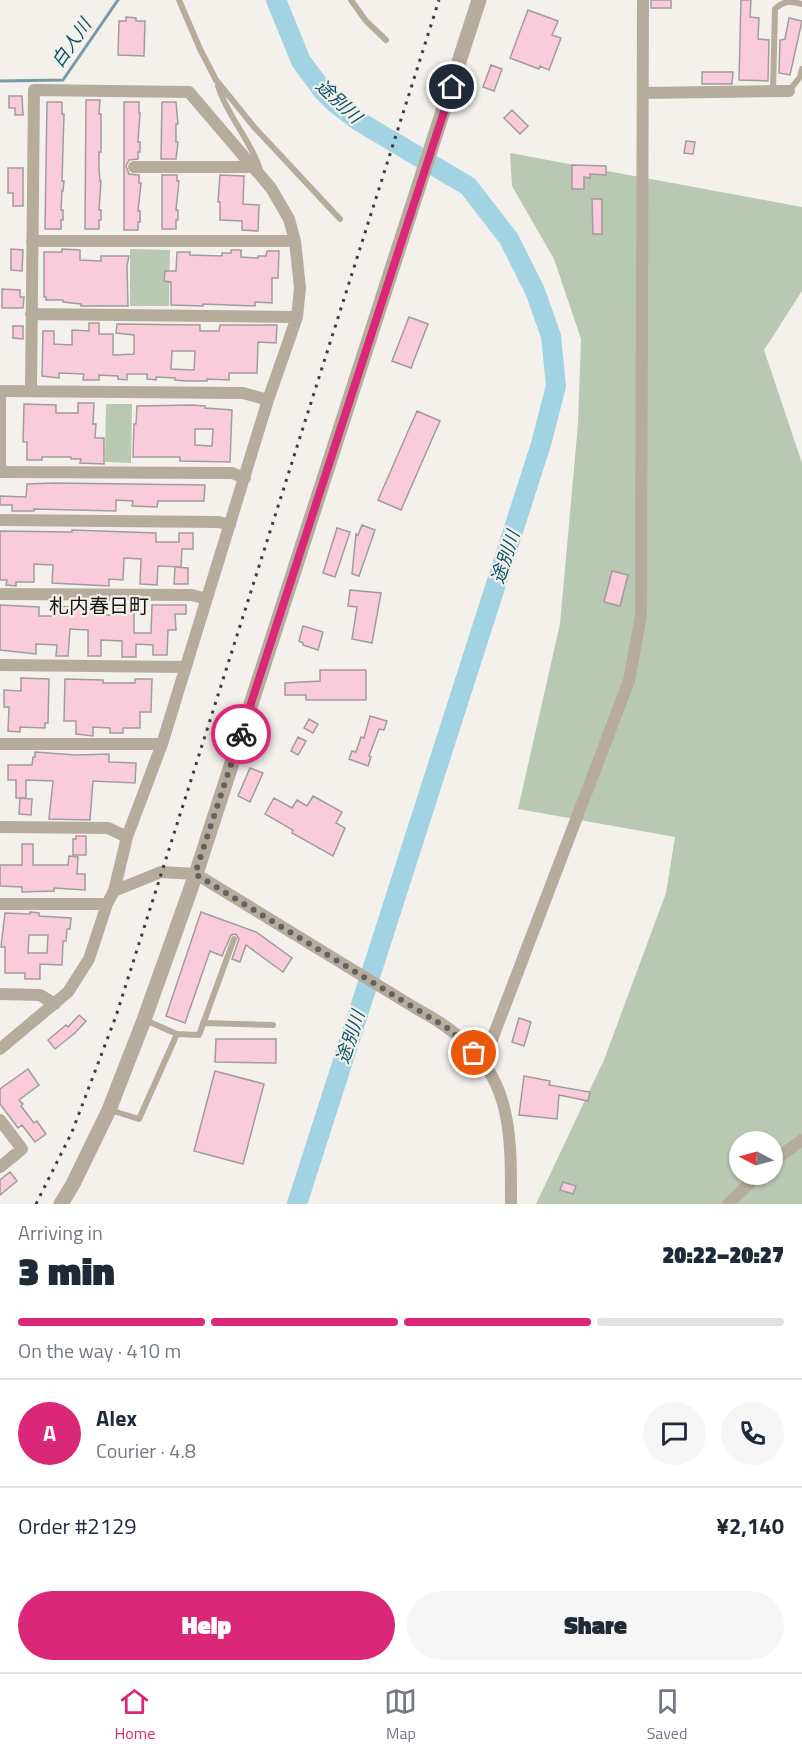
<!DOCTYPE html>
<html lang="en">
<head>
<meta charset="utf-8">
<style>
	body { margin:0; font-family:"Titillium Web","Noto Sans JP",sans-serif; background:#f6f6f7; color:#1f2937; height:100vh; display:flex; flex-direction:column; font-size:22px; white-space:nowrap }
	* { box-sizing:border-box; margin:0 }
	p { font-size:20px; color:#747a83 }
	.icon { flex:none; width:33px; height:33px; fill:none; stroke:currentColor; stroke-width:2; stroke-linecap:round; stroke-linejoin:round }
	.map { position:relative; height:1204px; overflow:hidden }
	.panel { display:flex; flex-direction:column; background:#fff; flex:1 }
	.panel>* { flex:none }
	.needle { width:39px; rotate:276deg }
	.tools { position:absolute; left:729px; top:1131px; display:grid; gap:12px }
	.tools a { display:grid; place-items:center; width:54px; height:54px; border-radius:50%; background:#fff; box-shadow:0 2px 4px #0004; font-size:30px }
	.pin { position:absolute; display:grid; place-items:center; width:51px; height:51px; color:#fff; margin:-26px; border:3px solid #fff; border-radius:50%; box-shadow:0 2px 6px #0007 }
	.courier { position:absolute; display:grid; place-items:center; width:60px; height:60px; margin:-30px; border:4px solid #db2777; border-radius:50%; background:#fff; color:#222; box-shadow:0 2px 8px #0007 }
	.head em { font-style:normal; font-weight:800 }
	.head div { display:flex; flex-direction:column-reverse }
	.head { display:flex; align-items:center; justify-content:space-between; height:102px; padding:0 18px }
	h1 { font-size:39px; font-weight:800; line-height:45px }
	.bar { display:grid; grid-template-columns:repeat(4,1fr); gap:9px 6px; align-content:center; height:72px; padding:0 18px }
	.bar i { height:8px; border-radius:4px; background:#e0e1e3 }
	.bar .current { background:#db2777 }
	.bar p { grid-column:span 4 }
	.line { display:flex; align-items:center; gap:15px; padding:0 18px; border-top:2px solid #e0e1e3 }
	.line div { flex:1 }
	.round { display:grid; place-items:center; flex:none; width:63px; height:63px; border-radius:32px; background:#f6f6f7 }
	.action { display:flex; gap:12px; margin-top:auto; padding:12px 18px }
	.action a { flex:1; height:69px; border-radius:36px; background:#db2777; color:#fff; font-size:24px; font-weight:800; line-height:69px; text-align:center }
	.action a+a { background:#f6f6f7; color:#1f2937 }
	.menu { display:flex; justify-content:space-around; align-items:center; height:84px; border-top:2px solid #e0e1e3; background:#fff; font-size:16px; color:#747a83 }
	.menu a { display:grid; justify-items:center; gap:3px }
	.menu .current { color:#db2777 }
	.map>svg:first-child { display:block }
	.green { fill:#b9c8b0; fill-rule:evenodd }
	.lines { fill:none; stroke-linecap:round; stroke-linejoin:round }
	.stream { stroke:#779aa5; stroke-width:3 }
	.river { stroke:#a1d3e3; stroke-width:20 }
	.building { fill:#facbda; stroke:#a09c9d; stroke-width:1.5; fill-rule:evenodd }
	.service { stroke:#b6ac9c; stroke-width:6 }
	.minor { stroke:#b6ac9c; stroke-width:12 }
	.tertiary { stroke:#b6ac9c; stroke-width:15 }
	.rail { stroke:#3f3e3c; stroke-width:3; stroke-dasharray:3 6; stroke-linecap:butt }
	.done { stroke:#64625f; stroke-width:6; stroke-dasharray:0 10.8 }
	.route { stroke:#db2777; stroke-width:8 }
	.labels { text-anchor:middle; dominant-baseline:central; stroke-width:4.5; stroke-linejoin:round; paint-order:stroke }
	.water-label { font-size:18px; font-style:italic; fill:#0b5262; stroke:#f4f1ed }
	.quarter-label { font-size:20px; fill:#161513; stroke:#f4f1ed }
</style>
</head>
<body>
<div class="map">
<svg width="802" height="1204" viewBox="0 0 802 1204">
	<rect width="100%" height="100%" fill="#f4f1ed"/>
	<path class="green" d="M510 153 802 207V291L764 350 802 463V1204H536L604 1060 666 893 675 837 518 809 560 624 578 424 581 339 554 259 512 186ZM740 1142H772V1174H740Z
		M130 249 170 250 169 306H130Z
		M106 404H132L131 463 105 462Z"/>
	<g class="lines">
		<path class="stream" d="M0 81 63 80 118 0"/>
		<path class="river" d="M276 0 301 61 323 91 335 103 360 122 468 186 509 239 535 291 551 336 556 386 541 444 297 1204"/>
	</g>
	<path class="building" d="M651 0H671V8H651Z
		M741 0H751L750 17 759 18 758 39 769 40 768 81 739 80Z
		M528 10 558 21 552 35 561 38 549 70 540 66 539 69 510 58Z
		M126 17 136 18V21H145L144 56 118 55 119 21H126Z
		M789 18 802 21 790 75 779 73 780 40 785 39Z
		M491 65 502 69 494 91 483 87Z
		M702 72H733L732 84H702Z
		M9 96H22L23 115H15V108H9Z
		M86 100H100L99 114H101V152H99V169L100 181H101L99 210H101V220H99V229H85Z
		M47 102H62V114H64L62 181H64L63 191H62L61 210H63V220H61V229H45Z
		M124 102H139V113H140L138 142H140V152H138V159L129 160 126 166 129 174 139 175V183H141L138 211H140V222H138V230H124Z
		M162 102H176L178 124H176V142H178L176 159H161Z
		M512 110 528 126 520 134 504 118Z
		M686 141 695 142 693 154 684 153Z
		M572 165 606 166V175L590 174V178L584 177V189H572Z
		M8 168H23V206H13V193H8Z
		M162 175H177V181H179L176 210H178V220H176V229H162Z
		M220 175 244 176 243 204 259 205 258 231 242 230V221L220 220V202H218Z
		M592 199H602V234H593Z
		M11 249 23 250 22 271 11 270Z
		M62 249 80 250V260L101 261V256H129L127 265 128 306H81V304L63 302V300H46V297H44V252H62Z
		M231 250H241V257L258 258V256H266L267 251H279L278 278H272V303L255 302V306L203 304V306L171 305V282L164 281 165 271H176L177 252H190V255L222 256V253H231Z
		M2 289 20 290V297H24L23 308H2Z
		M409 317 428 324 411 368 392 361Z
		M89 323H99V334H113V355L134 354V335L116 333 117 324 200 325V331H219L220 325H277L276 343 258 342 257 373H229V380L207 379V381H186L175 380V378L156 377V380L147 379V374H127V380L118 379V376L99 375V380H83L84 374 59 373V378L42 376 43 331H54V344L72 345V330L89 331ZM172 351H195L194 370 171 369Z
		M13 326H23V339L13 338Z
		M78 403H94L93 424H96L95 438H104V464L80 463 81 459H71V457H42V460H27V442H23L24 404 56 405V413H78Z
		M192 405 205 406V408L232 410 230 462 180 461V457H133L134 424H136L137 406ZM195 429H213L212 446 195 445Z
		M417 411 440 421 401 510 378 500Z
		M54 483 205 485 204 501H158L157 507 132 506 133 501 116 500V511L34 509V511H12V505H0V496L26 497 27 484Z
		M362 525 375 530 359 576 352 574 356 534 358 535Z
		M337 528 350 532 335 577 323 573Z
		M72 530 156 533V542H179V533H193V549H182L181 567 158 566 157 585 140 584 141 559 124 558 123 580 109 579V586L52 583 53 565 34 564V582H16V586L6 585 7 580H0V531L68 532H72Z
		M175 567 188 568V584H174Z
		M612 571 628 575 620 606 604 602Z
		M350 590 381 593 372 643 352 639 357 607 348 606Z
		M0 605 39 607V616H56L57 606 86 608V605H96V608H99V615H116V608H134V633H151L152 605H186V614H175L176 630H168L167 655H153V645L136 644V657H122V641L101 640V656H88V630L70 629 68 656H56L57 645 36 644V654L0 650Z
		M303 626 323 632 318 650 303 645V643L299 641Z
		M320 670H366V700H306V695H285V683L320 681Z
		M21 678 49 679 48 723H45V728L20 727V732L8 731 9 707H4V690L21 691Z
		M65 679 103 680V683H135V679H152L151 712H140V728H123V733H110V728L93 727V736L76 734V721H64Z
		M370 716 387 721 384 730 379 729 369 756 371 757 368 766 349 759 352 751 356 752 361 737 364 738Z
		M309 719 318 724 313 733 304 728Z
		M298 737 306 741 298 755 291 751Z
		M35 752 76 755 109 754V762L136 763 135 783 93 781 90 820 49 819 53 781 26 780V798H16V780H8V765H32L33 757H35Z
		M250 768 263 773 250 802 238 796Z
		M313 796 342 812 336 823 345 828 333 856 292 833 293 830 265 814 274 798 292 808 297 800 307 806Z
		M20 798 32 799 31 815 19 814Z
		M76 836H86V855H73V839H76Z
		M22 844H33V865H68L69 856 78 857 77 874H85V890L54 888V891L22 892V887L0 886V865H22Z
		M30 912 39 913V916L71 918 70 929H67L66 941H63L62 965 40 964V979H25V973H5V947H1L5 913 30 914ZM29 935H48L47 953H28Z
		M201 912 256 932 292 958 283 972 246 945 240 962 232 959 239 939 236 934 231 935 222 956 210 951 185 1023 166 1016Z
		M79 1015 86 1021 75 1033 55 1049 48 1040 66 1025 68 1027Z
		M519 1018 531 1022 524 1046 512 1042Z
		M216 1039H276V1063L215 1062Z
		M28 1069 39 1085 19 1100 23 1104 21 1106 34 1123 37 1121 46 1134 35 1142 22 1125 18 1128 0 1104V1089Z
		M215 1071 264 1084 243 1164 194 1151Z
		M524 1076 550 1081 549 1085 590 1092 588 1101 559 1095 557 1119 519 1115Z
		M10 1172 17 1181 0 1195V1180Z
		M563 1182 576 1186 573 1194 560 1190Z"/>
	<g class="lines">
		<path class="service" d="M179 0 200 49 216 80 255 128 340 219
			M351 0 366 21 386 40
			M218 86C227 116 251 140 260 170
			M773 91 775 9C784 0 791 1 802 4
			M789 91 800 77 802 69
			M3 472V397
			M145 1020 177 1034 199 1035 234 939
			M203 1023 273 1025
			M110 1110 139 1119 177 1034"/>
		<path class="minor" d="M643 93 789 91
			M134 167H254
			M32 241H295
			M31 314 297 317
			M0 391 243 393 268 400
			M31 391 34 90 189 92 271 188 289 219 295 241 300 288 297 317 268 400 162 744 127 837 114 891
			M0 472 232 473 245 478
			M0 520 219 522 230 525
			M0 594 192 595 206 599
			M0 665 185 667
			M0 744H162
			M0 827 108 828 127 837
			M0 904H107
			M0 994 40 995 55 1004
			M0 1049 68 992 89 959 107 904 114 891 161 872 196 874 417 1009C428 1015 439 1021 449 1029 513 1074 511 1134 511 1204
			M483 1063 629 681 641 615 643 0
			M0 1120 22 1149 0 1167
			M772 1162 802 1140
			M728 1204 759 1174"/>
		<path class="tertiary" d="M61 1204 73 1184 109 1110 144 1020 196 874 479 0"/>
		<path class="rail" d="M36 1204 72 1132 116 1016 439 0"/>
	</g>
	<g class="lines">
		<path class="done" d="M241 734 195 874 449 1029 474 1053"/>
		<path class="route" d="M241 734 452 87"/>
	</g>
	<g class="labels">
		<g class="water-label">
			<text transform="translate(71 43) rotate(-55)">白人川</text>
			<text transform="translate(339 101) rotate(43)">途別川</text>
			<text transform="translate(505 557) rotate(-72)">途別川</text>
			<text transform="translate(350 1037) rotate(-72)">途別川</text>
		</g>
		<g class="quarter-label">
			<text x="99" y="605">札内春日町</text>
		</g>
	</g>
</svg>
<div class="tools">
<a><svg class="needle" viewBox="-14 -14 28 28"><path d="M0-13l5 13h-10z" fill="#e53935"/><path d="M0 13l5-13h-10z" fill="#747a83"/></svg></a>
</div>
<div class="pin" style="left:474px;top:1053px;background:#ea580c"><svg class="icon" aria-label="bag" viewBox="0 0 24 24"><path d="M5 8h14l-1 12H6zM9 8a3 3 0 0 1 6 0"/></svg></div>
<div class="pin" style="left:452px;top:87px;background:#1f2937"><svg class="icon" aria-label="home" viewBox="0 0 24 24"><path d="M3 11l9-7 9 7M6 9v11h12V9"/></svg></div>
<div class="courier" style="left:241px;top:734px"><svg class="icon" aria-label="bike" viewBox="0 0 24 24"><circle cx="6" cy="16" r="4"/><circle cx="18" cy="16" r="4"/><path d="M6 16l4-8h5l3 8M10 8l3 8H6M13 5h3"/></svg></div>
</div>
<section class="panel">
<div class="head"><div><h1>3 min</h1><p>Arriving in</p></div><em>20:22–20:27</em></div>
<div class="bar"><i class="current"></i><i class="current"></i><i class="current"></i><i></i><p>On the way · 410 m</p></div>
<div class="line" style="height:108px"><b class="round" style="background:#db2777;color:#fff">A</b><div><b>Alex</b><p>Courier · 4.8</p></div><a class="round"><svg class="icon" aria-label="chat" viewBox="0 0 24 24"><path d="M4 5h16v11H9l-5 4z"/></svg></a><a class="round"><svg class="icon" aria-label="phone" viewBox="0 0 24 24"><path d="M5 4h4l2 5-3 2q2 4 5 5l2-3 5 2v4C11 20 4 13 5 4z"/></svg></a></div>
<div class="line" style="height:78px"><div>Order #2129</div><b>¥2,140</b></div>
<div class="action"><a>Help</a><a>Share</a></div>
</section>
<nav class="menu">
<a class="current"><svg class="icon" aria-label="home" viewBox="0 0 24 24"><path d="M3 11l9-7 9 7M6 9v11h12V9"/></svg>Home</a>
<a><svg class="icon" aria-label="map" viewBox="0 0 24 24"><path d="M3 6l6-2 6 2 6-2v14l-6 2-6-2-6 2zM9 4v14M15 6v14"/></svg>Map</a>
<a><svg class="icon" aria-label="saved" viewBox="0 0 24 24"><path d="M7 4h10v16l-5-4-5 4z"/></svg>Saved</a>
</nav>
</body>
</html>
